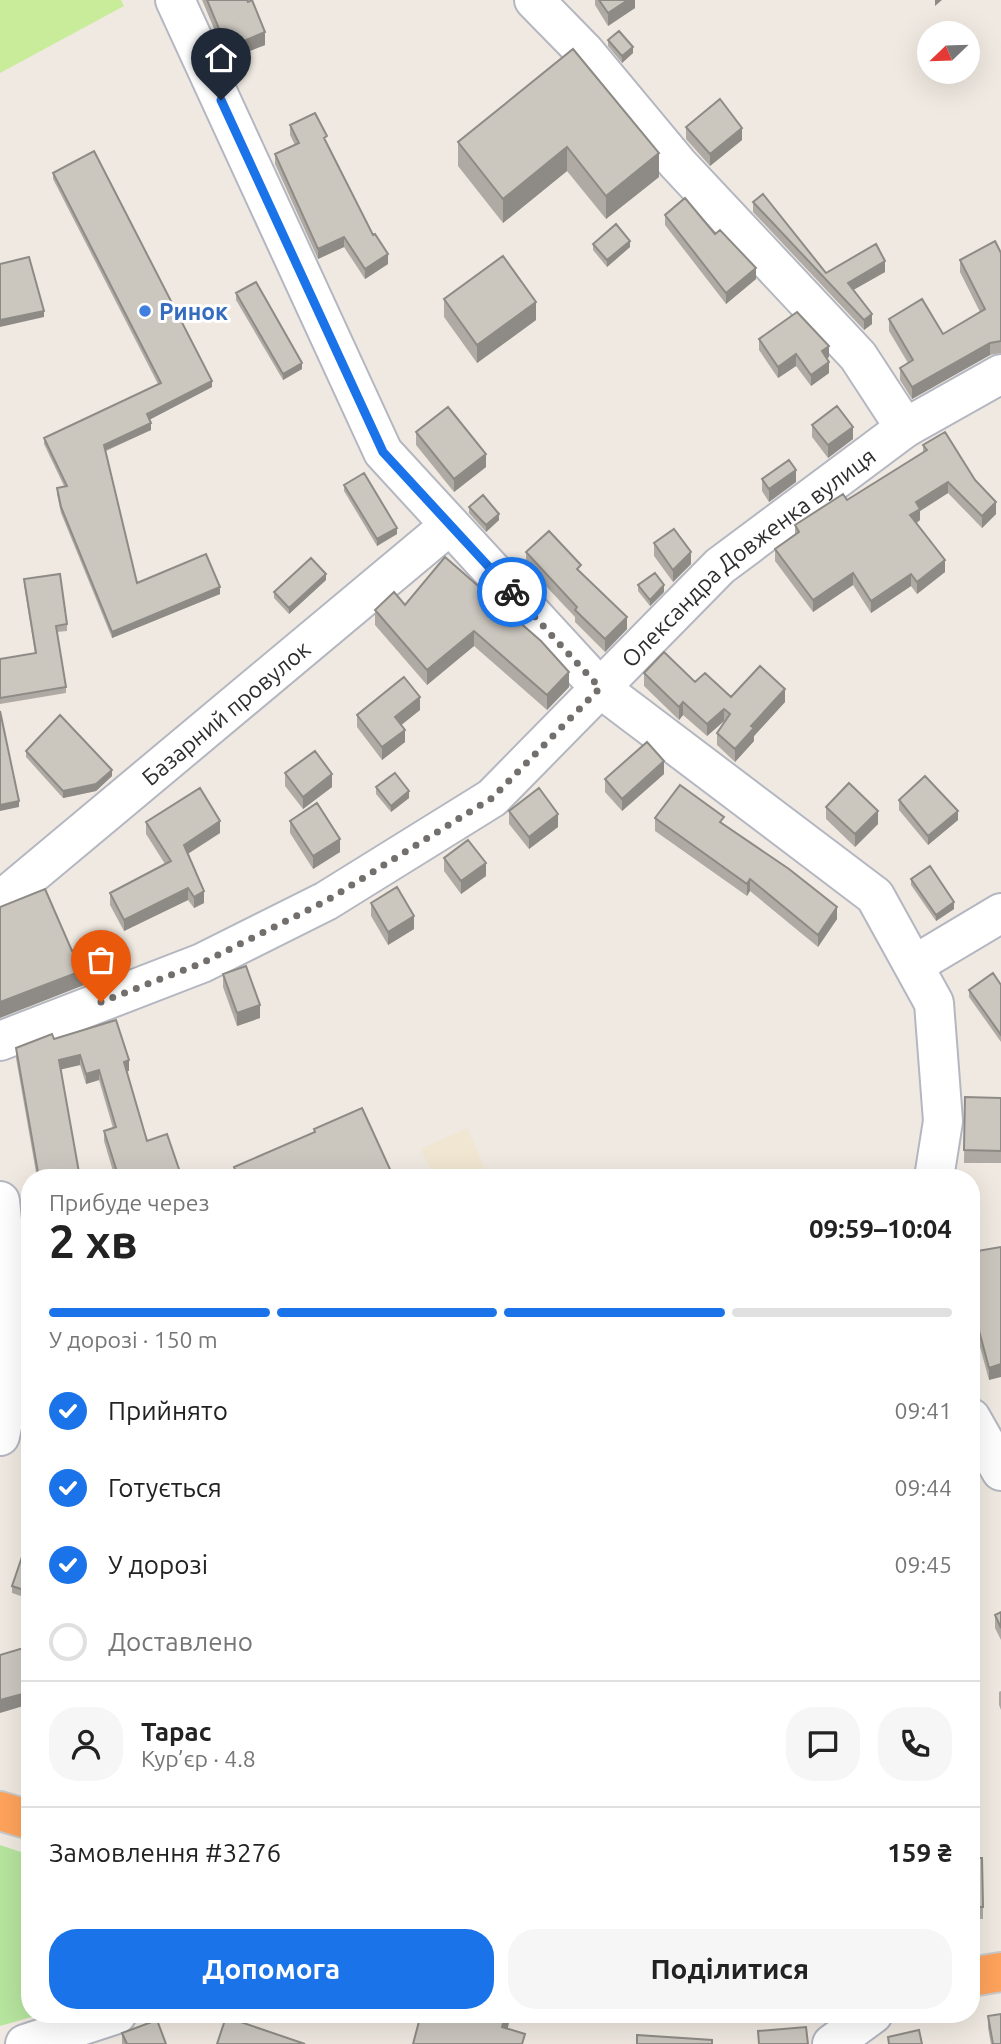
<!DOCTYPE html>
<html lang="uk">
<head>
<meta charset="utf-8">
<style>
	body { margin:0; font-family:Ubuntu,sans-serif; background:#f6f6f6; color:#222; height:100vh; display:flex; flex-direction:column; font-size:26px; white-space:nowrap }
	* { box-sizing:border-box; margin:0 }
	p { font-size:23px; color:#767676 }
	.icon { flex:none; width:38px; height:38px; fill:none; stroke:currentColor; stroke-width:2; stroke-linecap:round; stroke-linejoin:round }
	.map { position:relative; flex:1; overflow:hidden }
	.details { position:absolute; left:21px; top:1169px; width:959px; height:854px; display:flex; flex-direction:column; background:#fff; border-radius:28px; box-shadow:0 7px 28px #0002 }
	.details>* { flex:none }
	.needle { width:46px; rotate:247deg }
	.controls { position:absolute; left:917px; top:21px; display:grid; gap:14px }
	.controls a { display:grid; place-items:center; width:63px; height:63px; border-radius:50%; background:#fff; box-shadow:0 7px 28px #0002; font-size:35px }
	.pin { position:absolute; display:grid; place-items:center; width:60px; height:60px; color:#fff; margin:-72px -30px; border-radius:50% 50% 50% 0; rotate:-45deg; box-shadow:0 0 7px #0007 }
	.pin .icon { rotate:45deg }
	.courier { position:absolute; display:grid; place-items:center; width:70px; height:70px; margin:-35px; border:5px solid #1a73e8; border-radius:50%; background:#fff; color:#222; box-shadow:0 2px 9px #0007 }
	.overview em { font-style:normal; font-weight:700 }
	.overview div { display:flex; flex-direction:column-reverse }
	.overview { display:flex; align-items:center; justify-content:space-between; height:119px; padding:0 28px }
	h1 { font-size:46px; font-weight:700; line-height:52px }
	.bar { display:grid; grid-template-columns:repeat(4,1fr); gap:10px 7px; align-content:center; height:84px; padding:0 28px }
	.bar i { height:9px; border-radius:5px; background:#e0e0e0 }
	.bar .selected { background:#1a73e8 }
	.bar p { grid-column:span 4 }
	.line { display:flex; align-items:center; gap:18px; padding:0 28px; border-top:2px solid #e0e0e0 }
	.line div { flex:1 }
	.round { display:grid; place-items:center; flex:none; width:74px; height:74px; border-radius:28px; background:#f6f6f6 }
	ol { padding:0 28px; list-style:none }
	li { display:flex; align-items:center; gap:21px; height:77px }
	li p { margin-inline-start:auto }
	li .icon { padding:7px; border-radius:50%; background:#1a73e8; color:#fff; stroke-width:4 }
	li:last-child { color:#767676 }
	li i { width:38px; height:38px; border:4px solid #e0e0e0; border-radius:50% }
	.button { display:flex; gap:14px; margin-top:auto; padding:14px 28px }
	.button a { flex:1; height:80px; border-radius:28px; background:#1a73e8; color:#fff; font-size:28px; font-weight:700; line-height:80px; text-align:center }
	.button a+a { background:#f6f6f6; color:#222 }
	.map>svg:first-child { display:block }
	.education { fill:#f0e6d1 }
	.green { fill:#b6e59e }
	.pitch { fill:#c9ec9a }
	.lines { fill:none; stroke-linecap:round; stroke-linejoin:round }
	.minor-casing { stroke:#b4b7c1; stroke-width:42 }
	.highway-casing { stroke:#c9c9c9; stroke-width:42 }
	.minor { stroke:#fff; stroke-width:38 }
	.highway { stroke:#ffa35c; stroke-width:38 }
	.wall { fill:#afaba4 }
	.shaded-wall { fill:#8e8b86 }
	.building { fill:#cbc7bf; stroke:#8e8b86; stroke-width:2 }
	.done { stroke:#726f6d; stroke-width:7; stroke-dasharray:0 12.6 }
	.route { stroke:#1a73e8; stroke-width:9 }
	.shop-dot { fill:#3f7fe0; stroke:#fff; stroke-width:2.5 }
	.labels { text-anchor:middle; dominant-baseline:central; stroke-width:6; stroke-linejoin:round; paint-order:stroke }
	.shop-label { font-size:23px; font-weight:bold; fill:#366cbe; stroke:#fff; text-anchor:start }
	.street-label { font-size:23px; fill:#2e2e2e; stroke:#fff }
</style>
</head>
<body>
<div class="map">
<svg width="1001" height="2044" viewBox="0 0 1001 2044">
	<rect width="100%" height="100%" fill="#efe9e1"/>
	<path class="education" d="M467 1128 489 1178H434L421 1149Z"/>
	<path class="green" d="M0 1845 30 1855V2014H42L0 2026Z"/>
	<path class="pitch" d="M0 0H121L124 6 0 73Z"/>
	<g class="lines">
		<g class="minor-casing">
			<g id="minor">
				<path d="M175 0 383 452 600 688 875 896 934 1003 943 1121 934 1178"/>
				<path d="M534 0 584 51 678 164 858 356 905 428"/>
				<path id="s1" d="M0 901 450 525"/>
				<path d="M914 965 1001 913"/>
				<path id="s2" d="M0 1041 202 963 326 901 492 798 720 566 905 428 1001 374"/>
				<path d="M0 1201 16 1359 0 1436"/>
				<path d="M971 1418 1001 1471"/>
				<path d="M25 2044 117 2014"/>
				<path d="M832 2044 873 2014"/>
			</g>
		</g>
		<g class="highway-casing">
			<path id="highway" d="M0 1811 30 1820
				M971 1977 1001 1972"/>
		</g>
		<use href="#minor" class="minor"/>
		<use href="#highway" class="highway"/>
	</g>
	<path class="wall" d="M202 0H247L265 45 227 60Z
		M595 0H635V8L608 26 595 5Z
		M608 40 633 53 622 63 608 46Z
		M573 49 659 177 606 219 567 171 503 223 458 166V142Z
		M290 125 327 145 388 264 365 279 344 247 318 259 275 164V154L295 145 290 135Z
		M686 127 742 140 710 166 686 139Z
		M53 173 212 387 149 420 151 430 106 451 137 583 220 594 112 638 61 513 57 494V488L64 486 44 444V438L158 384 53 179Z
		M753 202 826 273 885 272 853 290 872 324 864 330 753 212Z
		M665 215 715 234 756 279 726 304 665 225Z
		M593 244 630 247 607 267 593 250Z
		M1001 253V353L990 355 912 399 900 380V368L908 363 889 331V319L943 334 980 312 960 272V260Z
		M236 293 302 369 283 380 236 300Z
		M444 299 536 320 477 363 444 317Z
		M759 339 829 357 827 358 829 373 811 386 796 366 778 378 759 350Z
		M812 425 853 439 828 458 812 437Z
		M416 432 486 467 454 492 416 445Z
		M923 445 996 514 982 528 948 493 920 511V520L917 523 945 572 917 594 911 586 871 613 853 585 813 612 775 561V549L795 534V525L847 500 923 452Z
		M762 479 796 482 769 502 762 491Z
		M344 485 397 534 377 546 344 491Z
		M469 507 499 520 486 532 469 513Z
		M654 543 691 564 673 582 654 556Z
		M526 552 581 572 627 629 605 652 575 622V617L526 565Z
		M445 557 569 687 547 710 474 646 427 685 375 625V610L405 605Z
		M24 579 67 624V631L57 632 66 687V693L0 704V659L35 653 24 585Z
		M326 580 289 614 274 598V592Z
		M638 585 664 592 650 606 638 591Z
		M644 673 695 682 731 697 785 702 754 736V741L735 762 717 745V733L725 722 724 721 707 736 683 715 679 720 644 686Z
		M420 710 401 725 405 742 382 760 357 727V715Z
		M26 751 112 776 96 791 63 798 26 757Z
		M285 773 332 787 303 809 285 786Z
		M664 774 622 811 605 792V779Z
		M376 787 409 798 391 812 376 794Z
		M899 800 958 820 928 845 899 810Z
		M826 807 878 824 855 847 826 819Z
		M509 811 558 827 529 849 509 824Z
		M655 818 724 824 837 919 818 947 750 891 747 896 655 831Z
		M290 821 340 852 313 869 290 833Z
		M146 822 220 833 188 854 204 903 194 908 188 900 124 931 110 905V893L165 864 146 834Z
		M444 858 486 876 461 894 444 871Z
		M911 879 954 909 936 921 911 885Z
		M371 903 414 929 388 945 371 916Z
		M223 974 260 1018 237 1026 223 987Z
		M1001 985V1042L969 997V990Z
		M54 1039 129 1071H127L147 1141 182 1178H115L104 1141V1131L113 1128 99 1080 86 1084 80 1065 61 1069 80 1178H37L16 1058V1048Z
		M965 1097 1001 1098V1163H964Z
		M314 1129 394 1178H234V1167L314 1132Z
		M1001 1247 989 1380 977 1336 971 1298V1252Z
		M30 1553V1599L12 1593V1586Z
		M1001 1612V1640L995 1628V1615Z
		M1001 1691V1710L999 1705V1692Z
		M971 1858 983 1907V1919H971Z
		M988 2016 1001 2044H991L988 2028Z
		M122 2033 166 2044H122Z"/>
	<path class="shaded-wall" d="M628 0H635V8L608 26V13Z
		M935 0H942L935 6Z
		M265 32V45L227 60V48Z
		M633 47V53L622 63V56Z
		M742 128V140L710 166V154Z
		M567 147V171L503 223V199Z
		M659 153V177L606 219V196Z
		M344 237V247L318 259V249Z
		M630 241V247L607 267V260Z
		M388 254V264L365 279V269Z
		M885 261V272L848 293V283Z
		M756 268V279L726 304V293Z
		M536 302V320L477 363V345Z
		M44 311V317L0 327V320Z
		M872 314V324L864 330V320Z
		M990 343V355L912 399V387Z
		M829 346V357L822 362V351Z
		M796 354V366L778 378V367Z
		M829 362V373L811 386V375Z
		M302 363V369L283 380V374Z
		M212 381V387L147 421V414Z
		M151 423V430L104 451V445Z
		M853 427V439L828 458V445Z
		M486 454V467L454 492V479Z
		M796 470V482L769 502V489Z
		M948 482V493L920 511V520L910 527V515L916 502Z
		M996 502V514L982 528V516Z
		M499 514V520L486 532V525Z
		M397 528V534L377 546V539Z
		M691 552V564L673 582V570Z
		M945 560V572L917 594V582Z
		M853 573V585L813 612V600Z
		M326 574V580L289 614V608Z
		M911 574V586L871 613V601Z
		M664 585V592L650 606V600Z
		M220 587V594L112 638V632Z
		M627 617V629L605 652V639Z
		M474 631V646L427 685V670Z
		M569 672V687L547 710V695Z
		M785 689V702L754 736V741L735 762V749L751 726Z
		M420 697V710L395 730V717Z
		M683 702V715L679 720V707Z
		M724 709V721L707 736V724Z
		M405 730V742L382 760V747Z
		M664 761V774L622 811V799Z
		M112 770V776L96 791 63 798V791Z
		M332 774V787L303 809V797Z
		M409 791V798L391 812V806Z
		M19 801V807L0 811V805Z
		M878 811V824L855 847V834Z
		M958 811V820L928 845V836Z
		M558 814V827L529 849V837Z
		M220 821V833L184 856V845Z
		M340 839V852L313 869V856Z
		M486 863V876L461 894V881Z
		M750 879V891L747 896V884Z
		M188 888V900L124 931V920Z
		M204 891V903L194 908V897Z
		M954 902V909L936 921V915Z
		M837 907V919L818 947V935Z
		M414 916V929L388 945V932Z
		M97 965V980L0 1018V1002Z
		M260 1005V1018L237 1026V1013Z
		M80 1055V1065L59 1070V1060Z
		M129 1060V1071L124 1072V1062Z
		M99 1070V1080L86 1084V1074Z
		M1001 1364V1377L989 1380V1368Z
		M30 1692V1704L0 1713V1700Z
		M506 2014H509V2023L504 2044 502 2027Z"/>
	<path class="building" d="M207 0H247L248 2 252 0 265 32 227 48Z
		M599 0H628L608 13Z
		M619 31 633 47 622 56 608 40Z
		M573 49 659 153 606 196 567 147 503 199 458 142Z
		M720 99 742 128 710 154 686 127Z
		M315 113 327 136 324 138 373 235 375 234 388 254 365 269 344 237 318 249 275 154 299 143 290 125Z
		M94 151 212 381 147 414 151 423 104 445 137 583 206 554 220 587 112 632 61 507 57 488 67 486 44 438 161 383 53 173Z
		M763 194 826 273 876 244 885 261 848 283 872 314 864 320 753 202Z
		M685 198 715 234 720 230 756 268 726 293 665 215Z
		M616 224 630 241 607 260 593 244Z
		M995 241 1001 253V341L990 343 912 387 900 368 913 360 889 319 922 299 943 334 985 309 960 260Z
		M503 256 536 302 477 345 444 299Z
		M29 257 44 311 0 320V264Z
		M256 282 302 363 283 374 236 293Z
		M797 312 829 346 822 351 829 362 811 375 796 354 778 367 759 339Z
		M837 406 853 427 828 445 812 425Z
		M448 407 486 454 454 479 416 432Z
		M945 432 975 480 996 502 982 516 948 482 916 502 920 509 910 515 945 560 917 582 911 574 871 601 853 573 813 600 775 549 799 532 795 525 843 494 847 500 927 450 923 445Z
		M789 460 796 470 769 489 762 479Z
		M364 473 397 528 377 539 344 485Z
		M483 495 499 514 486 525 469 507Z
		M674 529 691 552 673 570 654 543Z
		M549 531 581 565 577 569 627 617 605 639 575 610 577 607 526 552Z
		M445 557 541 641 569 672 547 695 474 631 427 670 375 610 394 592 405 605Z
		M311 558 326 574 289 608 274 592Z
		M655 573 664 585 650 600 638 585Z
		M60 574 67 624 56 626 66 687 0 698V659L36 653 24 579Z
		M664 652 695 682 705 673 731 697 760 666 785 689 751 726 754 728 735 749 717 733 730 714 724 709 707 724 683 702 679 707 644 673Z
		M404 677 420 697 395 717 405 730 382 747 357 715Z
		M0 711 19 801 0 805Z
		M60 715 112 770 96 784 63 791 26 751Z
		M647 742 664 761 622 799 605 779Z
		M315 751 332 774 303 797 285 773Z
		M395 773 409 791 391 806 376 787Z
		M925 776 958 811 928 836 899 800Z
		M849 783 878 811 855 834 826 807Z
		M680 785 724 817 720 822 789 869 837 907 818 935 750 879 747 884 655 818Z
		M200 788 220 821 184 845 204 891 194 897 188 888 124 920 110 893 171 861 146 822Z
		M539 788 558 814 529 837 509 811Z
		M317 803 340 839 313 856 290 821Z
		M468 840 486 863 461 881 444 858Z
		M930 866 954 902 936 915 911 879Z
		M397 887 414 916 388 932 371 903Z
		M45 889 72 951 90 945 97 965 0 1002V907Z
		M246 966 260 1005 237 1013 223 974Z
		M993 973 1001 985V1035L969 990Z
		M116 1020 129 1060 124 1062 147 1141 167 1134 182 1178H119L104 1131 116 1127 99 1070 86 1074 80 1055 59 1060 80 1178H39L16 1048 52 1034 54 1039Z
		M965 1097 1001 1098V1151L964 1150Z
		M362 1108 394 1178H239L234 1167 315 1132 314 1129Z
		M1001 1247V1364L989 1368 977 1323 971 1285V1252Z
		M24 1551 30 1553V1592L12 1586Z
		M1001 1612V1628L995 1615Z
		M30 1646V1692L0 1700V1655Z
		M971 1858H982L983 1907H971Z
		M421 2014H506L502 2027 525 2034 522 2044H413Z
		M1001 2014V2044H993L988 2016Z
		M226 2017 305 2044H217Z
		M157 2020 166 2044H127L122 2033Z
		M806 2027 808 2044H759L758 2031Z
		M919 2030 922 2044H889L888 2037Z
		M637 2035 712 2040V2044H637Z"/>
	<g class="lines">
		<path class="done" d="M101 1002 202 963 326 901 492 798 600 688 512 592"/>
		<path class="route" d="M221 100 383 452 512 592"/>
	</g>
	<circle class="shop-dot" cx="145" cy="311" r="7"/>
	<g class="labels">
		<g class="shop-label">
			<text x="159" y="311">Ринок</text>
		</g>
		<g class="street-label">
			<text stroke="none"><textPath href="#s2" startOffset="903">Олександра Довженка вулиця</textPath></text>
			<text stroke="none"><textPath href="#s1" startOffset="294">Базарний провулок</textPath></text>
		</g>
	</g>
</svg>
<div class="controls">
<a><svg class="needle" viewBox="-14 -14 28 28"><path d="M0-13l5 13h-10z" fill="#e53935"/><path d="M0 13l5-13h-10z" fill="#767676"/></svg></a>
</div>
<div class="pin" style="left:101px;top:1002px;background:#ea580c"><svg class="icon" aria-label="bag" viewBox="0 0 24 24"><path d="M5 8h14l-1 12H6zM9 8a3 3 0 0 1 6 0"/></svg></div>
<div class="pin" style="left:221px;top:100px;background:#1f2937"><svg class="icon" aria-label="home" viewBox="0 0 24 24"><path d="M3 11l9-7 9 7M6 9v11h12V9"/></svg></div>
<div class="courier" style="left:512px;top:592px"><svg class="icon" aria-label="bike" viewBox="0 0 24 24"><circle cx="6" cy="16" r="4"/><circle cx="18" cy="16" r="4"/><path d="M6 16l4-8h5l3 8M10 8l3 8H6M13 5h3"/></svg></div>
<section class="details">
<div class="overview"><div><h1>2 хв</h1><p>Прибуде через</p></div><em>09:59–10:04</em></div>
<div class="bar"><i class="selected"></i><i class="selected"></i><i class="selected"></i><i></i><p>У дорозі · 150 m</p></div>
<ol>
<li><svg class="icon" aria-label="check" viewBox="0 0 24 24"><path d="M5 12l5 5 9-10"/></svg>Прийнято<p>09:41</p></li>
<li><svg class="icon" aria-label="check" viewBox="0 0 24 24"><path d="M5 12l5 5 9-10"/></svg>Готується<p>09:44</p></li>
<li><svg class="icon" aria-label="check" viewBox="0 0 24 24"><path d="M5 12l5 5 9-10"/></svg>У дорозі<p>09:45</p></li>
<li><i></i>Доставлено</li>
</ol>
<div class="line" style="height:126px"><a class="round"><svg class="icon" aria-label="person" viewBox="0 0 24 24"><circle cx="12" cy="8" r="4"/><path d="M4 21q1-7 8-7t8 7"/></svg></a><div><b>Тарас</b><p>Кур’єр · 4.8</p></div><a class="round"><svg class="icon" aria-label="chat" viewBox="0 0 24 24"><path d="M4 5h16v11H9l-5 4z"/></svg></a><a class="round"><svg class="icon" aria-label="phone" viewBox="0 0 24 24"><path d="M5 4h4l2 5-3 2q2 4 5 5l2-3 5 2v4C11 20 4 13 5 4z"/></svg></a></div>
<div class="line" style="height:91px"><div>Замовлення #3276</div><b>159 ₴</b></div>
<div class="button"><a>Допомога</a><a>Поділитися</a></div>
</section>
</div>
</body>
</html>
